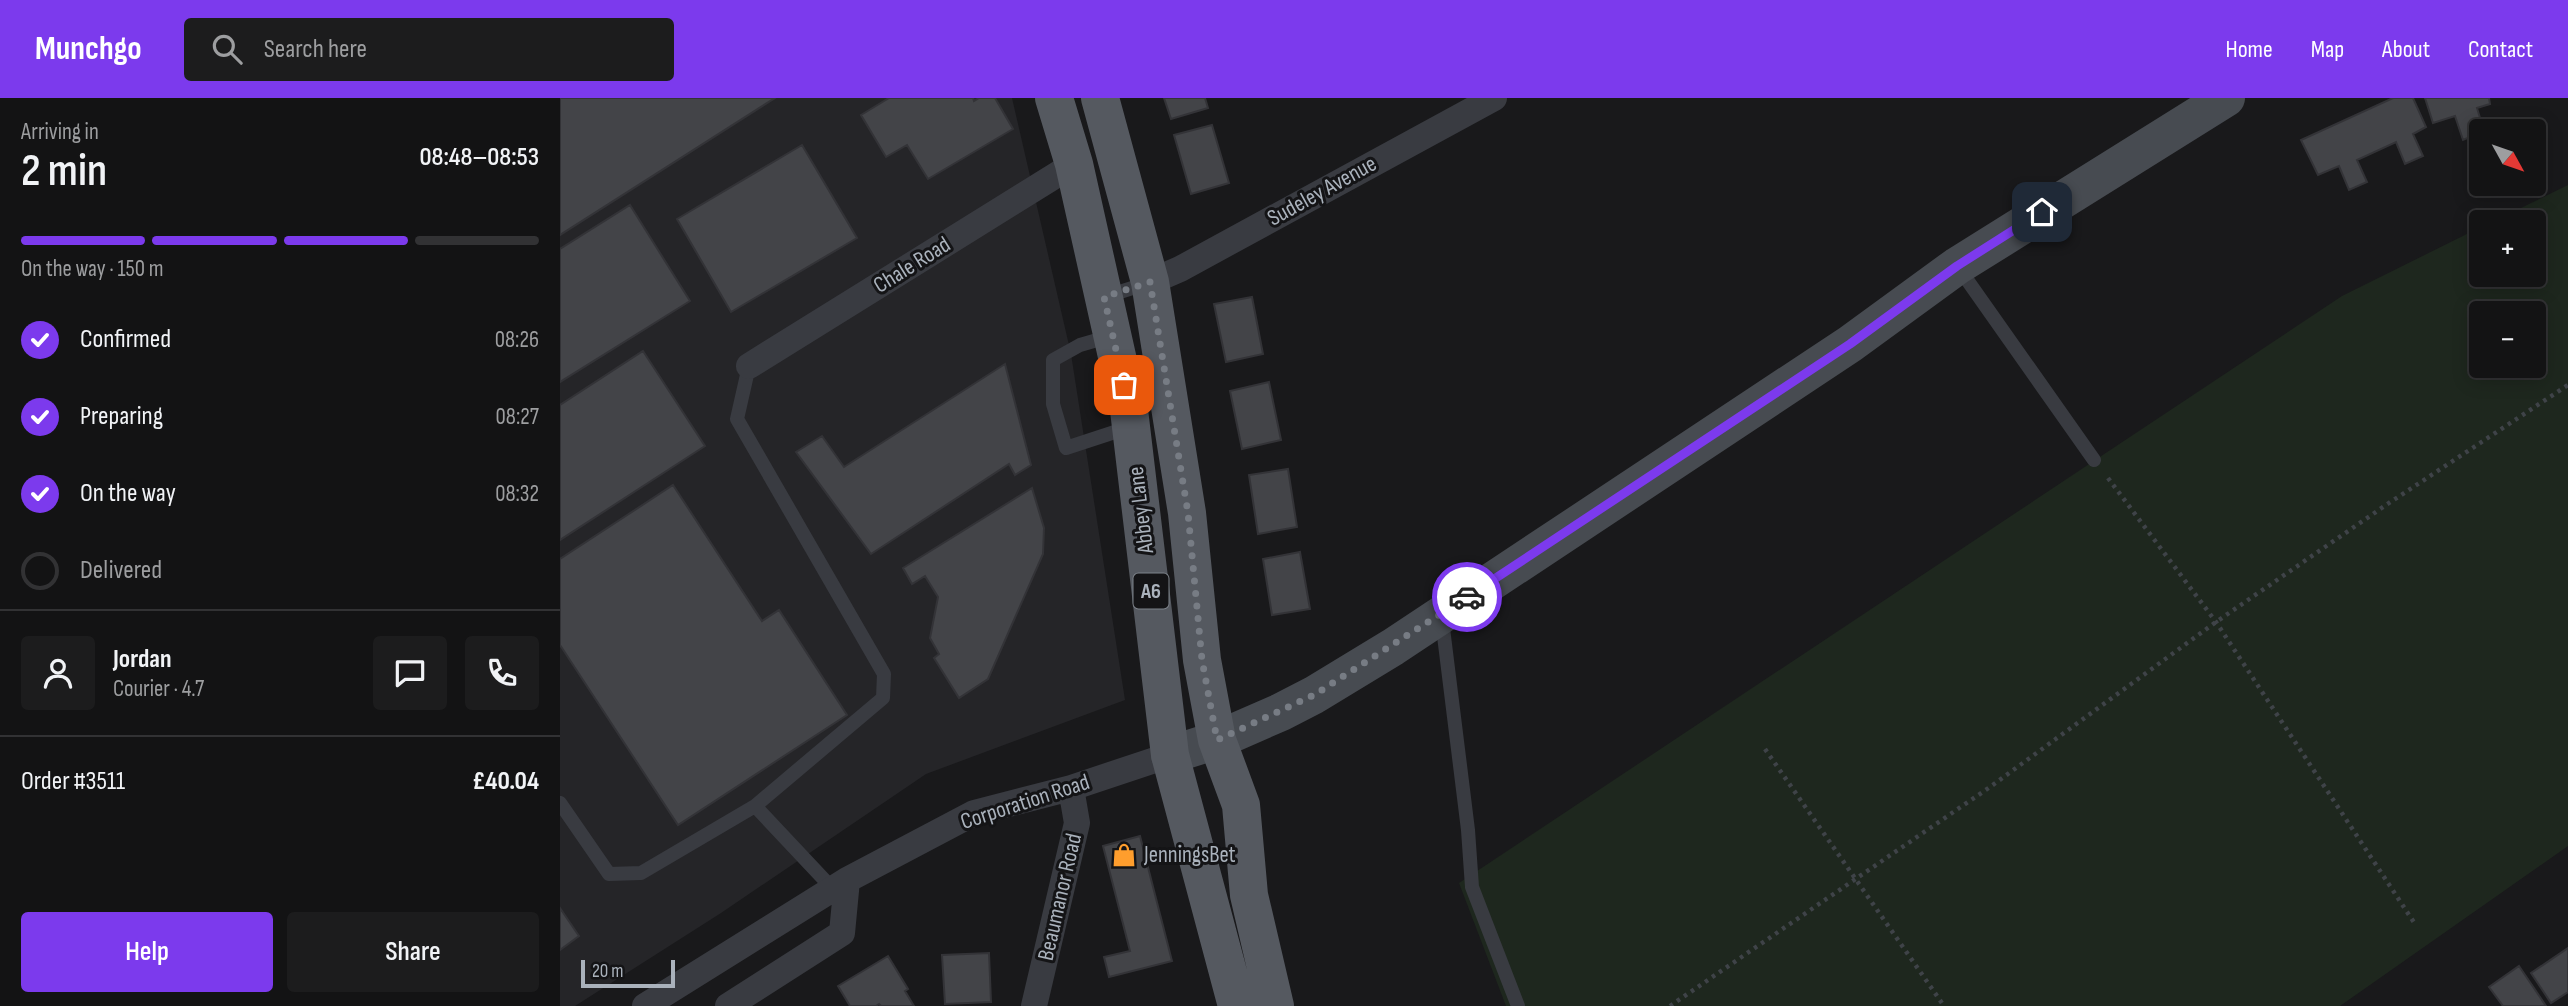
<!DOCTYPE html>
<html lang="en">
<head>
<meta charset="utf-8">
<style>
	body { margin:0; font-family:"Sofia Sans Condensed",sans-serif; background:#1c1c1d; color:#f1f3f6; height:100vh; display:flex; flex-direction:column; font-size:26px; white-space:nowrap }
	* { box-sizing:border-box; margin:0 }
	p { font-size:23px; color:#9d9ea0 }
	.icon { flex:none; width:38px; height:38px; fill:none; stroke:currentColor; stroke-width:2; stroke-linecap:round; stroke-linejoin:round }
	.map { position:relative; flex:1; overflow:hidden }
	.panel { display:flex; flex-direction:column; background:#131314; width:560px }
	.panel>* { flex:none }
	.needle { width:46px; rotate:130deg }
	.tools { position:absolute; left:1909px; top:21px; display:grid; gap:14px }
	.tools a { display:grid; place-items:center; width:77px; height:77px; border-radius:7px; background:#131314; box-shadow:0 4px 18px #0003,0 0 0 2px #323234; font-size:35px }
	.scale { position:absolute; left:21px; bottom:18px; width:94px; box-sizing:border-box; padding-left:7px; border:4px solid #aab2bc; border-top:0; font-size:19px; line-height:24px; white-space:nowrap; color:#aab2bc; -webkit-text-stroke:5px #141416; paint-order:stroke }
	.pin { position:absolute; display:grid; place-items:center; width:60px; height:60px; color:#fff; margin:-30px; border-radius:14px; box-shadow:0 4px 10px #0006 }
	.courier { position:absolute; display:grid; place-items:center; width:70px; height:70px; margin:-35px; border:5px solid #7c3aed; border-radius:50%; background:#fff; color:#222; box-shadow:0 2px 9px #0007 }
	.headline em { font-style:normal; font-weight:600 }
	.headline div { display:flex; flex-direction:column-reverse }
	.headline { display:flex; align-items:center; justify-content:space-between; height:119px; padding:0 21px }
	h1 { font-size:46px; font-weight:600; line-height:52px }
	.bar { display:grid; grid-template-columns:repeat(4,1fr); gap:10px 7px; align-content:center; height:84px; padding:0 21px }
	.bar i { height:9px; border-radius:5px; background:#323234 }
	.bar .on { background:#7c3aed }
	.bar p { grid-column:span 4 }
	.line { display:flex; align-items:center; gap:18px; padding:0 21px; border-top:2px solid #323234 }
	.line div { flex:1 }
	.round { display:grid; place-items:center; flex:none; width:74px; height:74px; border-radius:7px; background:#1c1c1d }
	ol { padding:0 21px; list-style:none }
	li { display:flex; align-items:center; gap:21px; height:77px }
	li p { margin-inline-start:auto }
	li .icon { padding:7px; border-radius:50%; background:#7c3aed; color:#fff; stroke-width:4 }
	li:last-child { color:#9d9ea0 }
	li i { width:38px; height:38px; border:4px solid #323234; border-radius:50% }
	.cta { display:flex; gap:14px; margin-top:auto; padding:14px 21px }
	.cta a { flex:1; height:80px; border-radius:7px; background:#7c3aed; color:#fff; font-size:28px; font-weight:600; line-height:80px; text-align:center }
	.cta a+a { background:#1c1c1d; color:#f1f3f6 }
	header { display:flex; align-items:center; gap:42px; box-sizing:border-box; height:98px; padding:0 35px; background:#7c3aed; color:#fff }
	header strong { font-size:33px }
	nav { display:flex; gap:38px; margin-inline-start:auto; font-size:24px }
	.search { width:490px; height:63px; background:#1c1c1d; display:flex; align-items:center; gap:18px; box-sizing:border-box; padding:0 24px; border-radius:7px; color:#9d9ea0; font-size:26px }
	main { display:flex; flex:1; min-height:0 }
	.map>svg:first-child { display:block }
	.built { fill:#252528 }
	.green { fill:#1e271e; fill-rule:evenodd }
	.building { fill:#434448; stroke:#333337; stroke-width:2 }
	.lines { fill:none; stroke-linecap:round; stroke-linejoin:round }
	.path { stroke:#3f4348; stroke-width:4.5; stroke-dasharray:3.5 5; stroke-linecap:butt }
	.lane { stroke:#393b41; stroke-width:14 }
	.street { stroke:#393b41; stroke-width:26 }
	.secondary { stroke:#474b51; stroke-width:38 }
	.primary { stroke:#555960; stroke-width:38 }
	.done { stroke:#777c84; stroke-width:7; stroke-dasharray:0 12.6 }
	.route { stroke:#7c3aed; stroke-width:9 }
	.labels { text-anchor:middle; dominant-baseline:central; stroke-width:6; stroke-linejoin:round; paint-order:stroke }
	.shield { fill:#141416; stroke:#7d838a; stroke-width:2 }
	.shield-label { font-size:21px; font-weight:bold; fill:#aab2bc }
	.street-label { font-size:23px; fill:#aab2bc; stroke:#141416 }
	.poi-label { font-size:23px; fill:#aab2bc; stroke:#141416; text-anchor:start }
</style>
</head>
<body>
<header>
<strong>Munchgo</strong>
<div class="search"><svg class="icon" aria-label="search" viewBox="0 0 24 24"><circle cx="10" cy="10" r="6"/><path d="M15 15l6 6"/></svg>Search here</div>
<nav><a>Home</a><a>Map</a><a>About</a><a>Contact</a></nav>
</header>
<main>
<section class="panel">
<div class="headline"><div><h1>2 min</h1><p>Arriving in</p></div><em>08:48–08:53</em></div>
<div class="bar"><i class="on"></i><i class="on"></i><i class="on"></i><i></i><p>On the way · 150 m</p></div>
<ol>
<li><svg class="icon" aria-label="check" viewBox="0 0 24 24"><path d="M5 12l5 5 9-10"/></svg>Confirmed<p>08:26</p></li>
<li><svg class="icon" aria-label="check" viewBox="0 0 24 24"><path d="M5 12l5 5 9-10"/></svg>Preparing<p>08:27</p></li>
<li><svg class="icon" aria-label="check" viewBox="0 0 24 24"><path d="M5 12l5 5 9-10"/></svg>On the way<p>08:32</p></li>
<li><i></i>Delivered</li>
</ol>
<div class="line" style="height:126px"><a class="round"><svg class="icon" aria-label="person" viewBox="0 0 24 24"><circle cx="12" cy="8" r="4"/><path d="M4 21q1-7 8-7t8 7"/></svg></a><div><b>Jordan</b><p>Courier · 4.7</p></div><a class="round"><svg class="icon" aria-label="chat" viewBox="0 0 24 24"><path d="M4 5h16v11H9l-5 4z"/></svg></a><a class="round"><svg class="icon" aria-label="phone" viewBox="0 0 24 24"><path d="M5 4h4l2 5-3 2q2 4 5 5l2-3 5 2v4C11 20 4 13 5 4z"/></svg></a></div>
<div class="line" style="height:91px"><div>Order #3511</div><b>£40.04</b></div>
<div class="cta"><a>Help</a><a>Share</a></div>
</section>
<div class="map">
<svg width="2008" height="908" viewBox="0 0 2008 908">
	<rect width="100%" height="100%" fill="#19191b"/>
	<path class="built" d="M0 0H452L511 256 565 602 366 676 161 815 15 908H0Z"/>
	<path class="green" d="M2008 87V748L1780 908H946L899 785 1782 198 1921 129 1922 177H1974V124H1932ZM1922 215H1974V268H1922Z"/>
	<path class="building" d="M0 0H215L0 137Z
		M329 0H413L414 3 419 0H435L453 31 368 81 347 47 326 59 301 17Z
		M604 0H645L648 10 611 21Z
		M1833 0H1853L1866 29 1853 36 1863 58 1845 66 1836 44 1797 62 1807 84 1789 92 1779 68 1758 77 1741 42Z
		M1865 0H1929L1930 6 1917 10 1924 33 1903 42 1895 18 1873 25Z
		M652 27 669 85 631 96 614 37Z
		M242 47 297 140 171 214 117 121Z
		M70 107 130 203 0 284V151Z
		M692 199 703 256 666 264 654 206Z
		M83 253 145 348 0 442V307Z
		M445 266 471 367 455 377 449 366 311 456 236 354 262 338 284 369Z
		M709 284 721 342 682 351 670 293Z
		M728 371 737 429 698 436 689 377Z
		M113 387 202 523 219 512 287 617 118 727 0 547V461Z
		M472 390 484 430 483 456 428 581 399 600 374 560 379 556 370 540 378 499 365 478 352 486 343 470Z
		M740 454 750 511 712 517 703 461Z
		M580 738 612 863 549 879 544 859 570 853 543 748Z
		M0 810 19 838 0 852Z
		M2008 850V894L1991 905 1971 875Z
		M429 855 431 904 385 906 382 857Z
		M328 858 348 891 345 893 354 908H321L319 906 316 908H290L278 888Z
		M1959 868 1986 908H1943L1929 889Z"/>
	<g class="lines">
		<path class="path" d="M1548 380 1656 524 1855 826
			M1205 651 1384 908
			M1110 908 1430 689 1656 524 1826 407 2008 287"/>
		<path class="lane" d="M1398 169 1534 362
			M544 199 588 185
			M551 238 520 247 493 262V306L506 350 570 329
			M189 268 177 321 324 576 323 600 195 708
			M882 522 908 732 912 789 958 908
			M0 705 49 776 81 775 195 708 273 791"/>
		<path class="street" d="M590 184 620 171 934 0
			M189 268 514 66
			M85 908 287 782 414 715 511 690 610 657
			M168 908 282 835 287 782
			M474 908 517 725 511 690"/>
		<path class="secondary" d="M610 657 657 642 721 614 754 597 833 549 1290 246 1397 168 1666 0"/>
		<path class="primary" d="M494 0 514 66 569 312 610 657 677 908
			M540 0 590 184 627 415 642 562 657 642 681 707 689 797 715 908"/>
	</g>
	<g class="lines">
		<path class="done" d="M564 287 544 199 590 184 628 415 642 562 657 642 754 597 907 499"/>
		<path class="route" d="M907 499 1290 246 1397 168 1482 114"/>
	</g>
	<defs>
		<g id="shop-bare" transform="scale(1.89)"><path d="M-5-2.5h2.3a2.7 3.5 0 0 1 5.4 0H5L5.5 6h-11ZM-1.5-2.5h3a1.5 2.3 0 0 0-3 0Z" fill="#ff9e2d" stroke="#141416" stroke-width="2.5" paint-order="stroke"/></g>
	</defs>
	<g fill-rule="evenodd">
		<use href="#shop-bare" x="564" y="757"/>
	</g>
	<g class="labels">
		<rect class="shield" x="573.5" y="475.5" width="35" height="35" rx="5"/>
		<g class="shield-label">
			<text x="591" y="493">A6</text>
		</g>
		<g class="street-label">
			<text transform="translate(762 93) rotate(-29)">Sudeley Avenue</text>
			<text transform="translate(352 167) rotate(-32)">Chale Road</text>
			<text transform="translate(581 412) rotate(-97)">Abbey Lane</text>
			<text transform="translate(465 704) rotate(-18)">Corporation Road</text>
			<text transform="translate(500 799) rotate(-77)">Beaumanor Road</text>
		</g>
		<g class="poi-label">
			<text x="584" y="757">JenningsBet</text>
		</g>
	</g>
</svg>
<div class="tools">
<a><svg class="needle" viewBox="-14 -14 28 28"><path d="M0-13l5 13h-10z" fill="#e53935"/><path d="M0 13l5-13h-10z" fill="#9d9ea0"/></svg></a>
<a>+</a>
<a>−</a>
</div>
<div class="scale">20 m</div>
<div class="pin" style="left:564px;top:287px;background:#ea580c"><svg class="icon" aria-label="bag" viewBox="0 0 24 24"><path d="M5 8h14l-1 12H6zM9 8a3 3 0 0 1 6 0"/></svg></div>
<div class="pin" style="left:1482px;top:114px;background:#1f2937"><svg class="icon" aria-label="home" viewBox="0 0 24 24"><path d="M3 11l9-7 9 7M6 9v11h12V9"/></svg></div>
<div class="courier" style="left:907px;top:499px"><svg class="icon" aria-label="car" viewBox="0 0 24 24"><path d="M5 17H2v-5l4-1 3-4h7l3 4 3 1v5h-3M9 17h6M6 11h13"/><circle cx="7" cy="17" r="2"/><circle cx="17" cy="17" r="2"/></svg></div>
</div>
</main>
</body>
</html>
